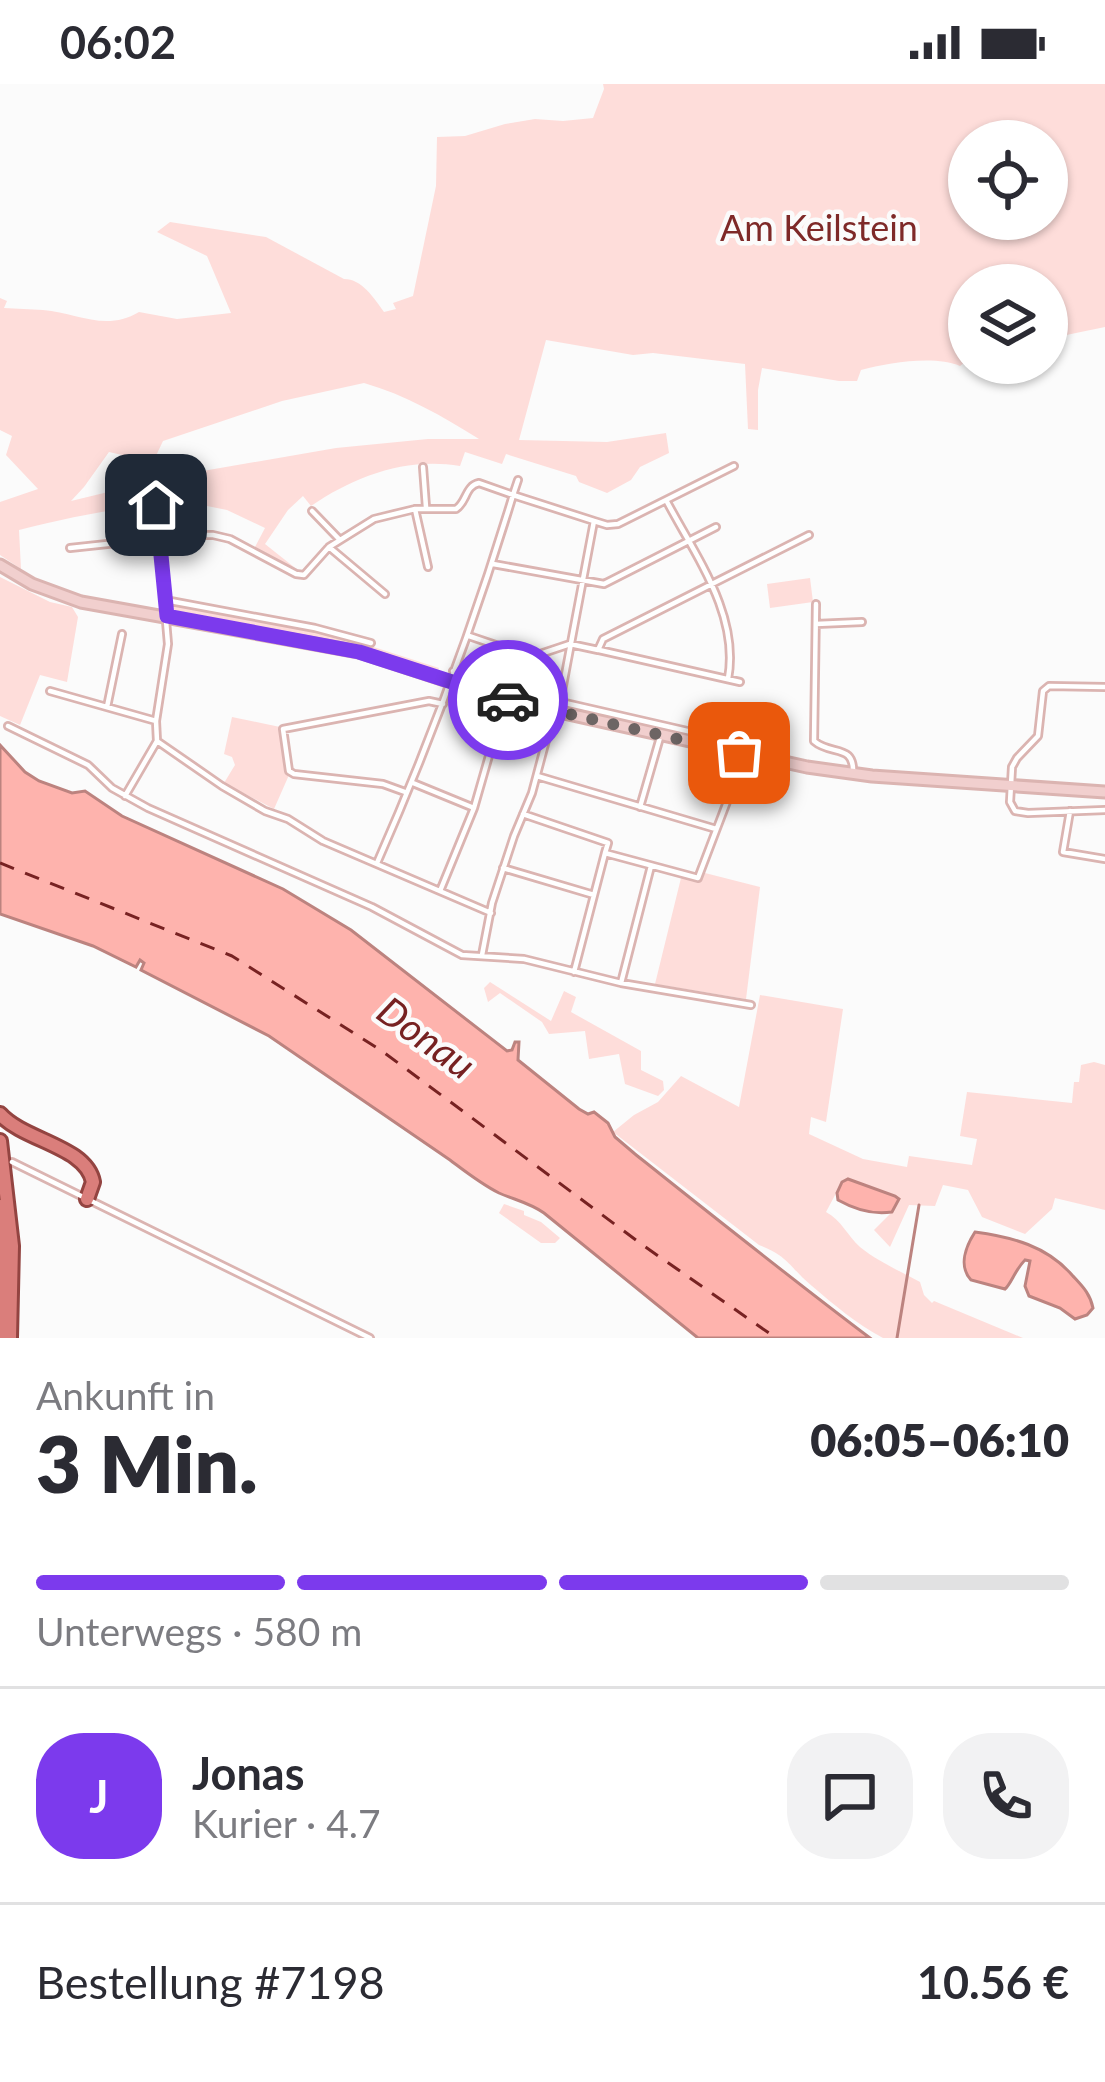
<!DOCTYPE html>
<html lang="de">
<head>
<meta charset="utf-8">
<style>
	body { margin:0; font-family:Lato,sans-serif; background:#f2f2f3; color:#2b2b33; height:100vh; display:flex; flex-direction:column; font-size:45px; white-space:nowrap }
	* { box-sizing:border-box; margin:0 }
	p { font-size:39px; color:#7c7c81 }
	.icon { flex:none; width:66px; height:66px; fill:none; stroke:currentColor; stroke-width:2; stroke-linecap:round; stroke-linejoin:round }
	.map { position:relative; height:1254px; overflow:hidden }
	.details { display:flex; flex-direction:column; background:#fff; flex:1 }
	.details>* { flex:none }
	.buttons { position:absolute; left:948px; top:36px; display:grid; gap:24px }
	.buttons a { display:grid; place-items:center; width:120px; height:120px; border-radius:50%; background:#fff; box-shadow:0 3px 9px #0004; font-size:60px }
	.pin { position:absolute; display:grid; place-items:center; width:102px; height:102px; color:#fff; margin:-51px; border-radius:24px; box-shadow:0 6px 18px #0006 }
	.courier { position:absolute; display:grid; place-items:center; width:120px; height:120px; margin:-60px; border:9px solid #7c3aed; border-radius:50%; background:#fff; color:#222; box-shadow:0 3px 15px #0007 }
	.head em { font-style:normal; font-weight:800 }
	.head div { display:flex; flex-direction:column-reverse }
	.head { display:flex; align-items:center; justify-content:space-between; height:204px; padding:0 36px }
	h1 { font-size:78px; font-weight:800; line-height:90px }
	.bar { display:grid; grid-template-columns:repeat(4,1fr); gap:18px 12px; align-content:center; height:144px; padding:0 36px }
	.bar i { height:15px; border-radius:9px; background:#e1e1e2 }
	.bar .selected { background:#7c3aed }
	.bar p { grid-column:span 4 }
	.line { display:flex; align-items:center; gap:30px; padding:0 36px; border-top:3px solid #e1e1e2 }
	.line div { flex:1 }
	.round { display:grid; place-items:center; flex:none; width:126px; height:126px; border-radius:48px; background:#f2f2f3 }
	.status { display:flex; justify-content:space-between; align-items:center; height:84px; padding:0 60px; background:#fff; direction:ltr }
	.status svg { height:33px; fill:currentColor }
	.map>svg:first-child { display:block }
	.green { fill:#feddda; fill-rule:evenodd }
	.water { fill:#feb3ad; stroke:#bc837f; stroke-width:3 }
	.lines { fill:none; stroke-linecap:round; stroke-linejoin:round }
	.stream { stroke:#bc837f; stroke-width:3 }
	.ferry { stroke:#722; stroke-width:3; stroke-dasharray:15 12; stroke-linecap:butt }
	.minor-casing { stroke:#dbb4b1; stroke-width:10 }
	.secondary-casing { stroke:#dbb4b1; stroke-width:15 }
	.trunk-casing { stroke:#934441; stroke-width:18 }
	.minor { stroke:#fff; stroke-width:4.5 }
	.secondary { stroke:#f1cfce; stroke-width:9 }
	.trunk { stroke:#da7e7b; stroke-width:12 }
	.done { stroke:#6d6564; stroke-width:12; stroke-dasharray:0 21.6 }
	.route { stroke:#7c3aed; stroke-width:15 }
	.labels { text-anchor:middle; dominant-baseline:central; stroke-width:9; stroke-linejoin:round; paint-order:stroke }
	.park-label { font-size:36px; fill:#7e2928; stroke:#fbfbfb }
	.water-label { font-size:39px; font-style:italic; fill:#722; stroke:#fbfbfb }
</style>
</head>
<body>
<div class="status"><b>06:02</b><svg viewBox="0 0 49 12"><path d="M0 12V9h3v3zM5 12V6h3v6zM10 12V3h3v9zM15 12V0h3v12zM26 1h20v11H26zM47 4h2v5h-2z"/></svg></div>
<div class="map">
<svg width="1105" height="1254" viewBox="0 0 1105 1254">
	<rect width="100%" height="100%" fill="#fbfbfb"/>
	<path class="green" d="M603 0H1105V243L1047 255V201H969V275L960 282C934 271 888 279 861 286L857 297H839L762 284 758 306V346L748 345 745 280 653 269 633 271 546 256 519 356 607 358 666 349 669 369 640 383 631 396 607 409 579 398 576 392 506 370 502 380 465 368 460 382C406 373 355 392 311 422L303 412 288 426 265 460 299 487 255 463 265 444 227 426 207 422 201 417C137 420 82 430 19 446L21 485 0 471V418L38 405 6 371 12 352 0 346V214L7 217 4 224C17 225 30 225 43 226 77 229 106 248 139 228L177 235 231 229 207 172 157 148 170 138 266 153 344 195C362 195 374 214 384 228L396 225 393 219 413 212 436 102 437 53 465 52 505 40 535 35 563 37 593 34 604 5ZM969 57H1047V135H969ZM364 299C406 311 442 332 479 355H428L336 364 174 392 71 417 84 403 109 368 153 378 163 357 172 354 282 317Z
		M0 493 50 518 72 523 78 533 67 598 40 591 20 641 0 632Z
		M810 494 813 518 770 524 767 500Z
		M172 520 327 548 439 584 437 588 368 566 177 528 172 524Z
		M232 633 280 643 284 680 289 691 274 725 224 699 235 681 232 673 224 670Z
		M705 789 760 803 746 915 655 900 681 794 700 798Z
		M490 898 551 937 564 907 576 913 571 928 641 967V986L663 997 664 1006 658 1012 625 1000 619 970 589 975 585 947 549 950 542 938 500 909 488 918 484 904Z
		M760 911 843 925 826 1038 811 1033 809 1050 863 1075 907 1083 909 1072 972 1081 977 1055 960 1052 967 1008 1072 1019 1074 998H1079L1081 981 1094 978 1105 981V1126L1055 1114 1052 1125 1025 1150 982 1133 968 1106 943 1101 935 1122 909 1121 890 1163 874 1146 892 1128 899 1115 842 1098 826 1128C842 1137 847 1151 860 1163 877 1177 900 1187 920 1198L924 1211 932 1219 934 1217 1023 1254H883C857 1240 834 1221 812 1202 789 1183 790 1173 759 1161L613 1048 634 1031 658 1018 681 992 739 1023Z
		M504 1120 524 1127V1131L541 1138 560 1154 555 1159H541L499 1129Z"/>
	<path class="water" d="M0 661 25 688 39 697 72 709 85 707 122 732 283 805 351 846 507 967 512 966 515 958H519L518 976 579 1025 588 1030 594 1028 608 1039 615 1053 635 1070C714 1133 789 1193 870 1254H698L544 1129C530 1119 515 1116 499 1109 481 1100 466 1088 450 1076L269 952 141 886 144 879 140 876 136 883 93 862 0 830Z
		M848 1095 895 1112 899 1115 892 1128C873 1131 854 1125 838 1116L837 1109 842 1098Z
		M975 1148C1012 1153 1047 1162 1072 1191 1082 1202 1090 1209 1093 1224L1087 1231 1075 1235 1060 1224 1029 1212 1025 1202 1030 1177 1025 1176C1015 1186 1011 1200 1005 1205L971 1196C958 1182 966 1162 975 1148Z"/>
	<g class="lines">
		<path class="stream" d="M897 1254 919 1121"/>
		<path class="ferry" d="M0 779 232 872 382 967 644 1162 776 1254"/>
		<g class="minor-casing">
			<path id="minor" d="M423 383 426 423
				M666 416C695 471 740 531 728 595
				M415 425 428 483
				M312 427 339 455
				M594 437 607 441 618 440 734 382
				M329 463 385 510
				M70 464 191 451H213L230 455 296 490 304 491 329 463 374 435 415 425H456C467 418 465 402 479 399L513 411 518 396
				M493 480 604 500 716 443
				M165 516 315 544 371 559
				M816 520 814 657C831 672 855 659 853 690
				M816 540 862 538
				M469 552 531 573 570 560 598 566 603 555 809 451
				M599 566 740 598
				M453 587 500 604 731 657
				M1105 603 1049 602 1043 607 1038 652 1017 674 1012 683 1010 718 1015 727 1028 729 1105 726
				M50 607 156 637
				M107 623 122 550
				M8 642 88 681 112 704 148 724 372 823 462 871 524 875 621 899 751 921
				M157 657 222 702 265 727 288 735 323 757 491 829
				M537 692 716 745
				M413 699 474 724
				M405 708 383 700 294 690 289 687 283 645 429 617 443 620
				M125 712 157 657 156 637 168 560 156 421V377
				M640 723 661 650
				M1070 727 1063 768 1105 775
				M523 730 608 759 605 769 698 794 744 673
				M377 779C430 659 475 537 513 411L594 437 558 628
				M503 784 594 811
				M440 807 474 724 505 616
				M482 871 492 819 514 752 532 709 553 630
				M574 888 605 769
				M621 899 651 782
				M12 1078 370 1254"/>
		</g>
		<g class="secondary-casing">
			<path id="secondary" d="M0 481 32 500 81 518 359 568 505 616 807 683 872 692 1105 708"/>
		</g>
		<g class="trunk-casing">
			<path id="trunk" d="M0 1030C24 1057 86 1062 93 1098L87 1115
				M0 1057 12 1162 10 1254
				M0 1122 3 1196 0 1250"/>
		</g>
		<use href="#minor" class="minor"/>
		<use href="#secondary" class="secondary"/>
		<use href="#trunk" class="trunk"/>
	</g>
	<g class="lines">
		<path class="done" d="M508 616 739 669"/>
		<path class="route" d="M156 421 167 532 359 568 508 616"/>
	</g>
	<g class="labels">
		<g class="park-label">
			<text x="819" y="143">Am Keilstein</text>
		</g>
		<g class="water-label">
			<text transform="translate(427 953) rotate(36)">Donau</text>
		</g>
	</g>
</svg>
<div class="buttons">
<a><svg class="icon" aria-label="locate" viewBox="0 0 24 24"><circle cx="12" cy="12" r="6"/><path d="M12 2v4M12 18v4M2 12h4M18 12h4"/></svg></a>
<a><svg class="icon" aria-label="layers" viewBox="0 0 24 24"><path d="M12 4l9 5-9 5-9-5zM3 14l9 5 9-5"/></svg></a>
</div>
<div class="pin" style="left:739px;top:669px;background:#ea580c"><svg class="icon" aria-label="bag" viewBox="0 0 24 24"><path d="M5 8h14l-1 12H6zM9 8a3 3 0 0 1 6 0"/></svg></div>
<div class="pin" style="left:156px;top:421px;background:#1f2937"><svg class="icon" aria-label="home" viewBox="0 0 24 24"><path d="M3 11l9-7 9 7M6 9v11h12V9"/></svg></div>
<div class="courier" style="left:508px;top:616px"><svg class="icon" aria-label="car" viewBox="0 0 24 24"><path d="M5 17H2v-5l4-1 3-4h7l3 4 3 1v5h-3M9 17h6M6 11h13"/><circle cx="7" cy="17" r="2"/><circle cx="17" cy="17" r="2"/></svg></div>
</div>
<section class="details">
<div class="head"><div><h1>3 Min.</h1><p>Ankunft in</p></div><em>06:05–06:10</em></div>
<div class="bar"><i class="selected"></i><i class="selected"></i><i class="selected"></i><i></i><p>Unterwegs · 580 m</p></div>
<div class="line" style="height:216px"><b class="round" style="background:#7c3aed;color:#fff">J</b><div><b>Jonas</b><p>Kurier · 4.7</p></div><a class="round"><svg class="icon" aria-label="chat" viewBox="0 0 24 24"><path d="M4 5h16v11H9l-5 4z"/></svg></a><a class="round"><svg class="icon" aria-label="phone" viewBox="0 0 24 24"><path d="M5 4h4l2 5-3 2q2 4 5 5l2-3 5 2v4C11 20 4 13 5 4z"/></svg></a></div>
<div class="line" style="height:156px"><div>Bestellung #7198</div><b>10.56 €</b></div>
</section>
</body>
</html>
